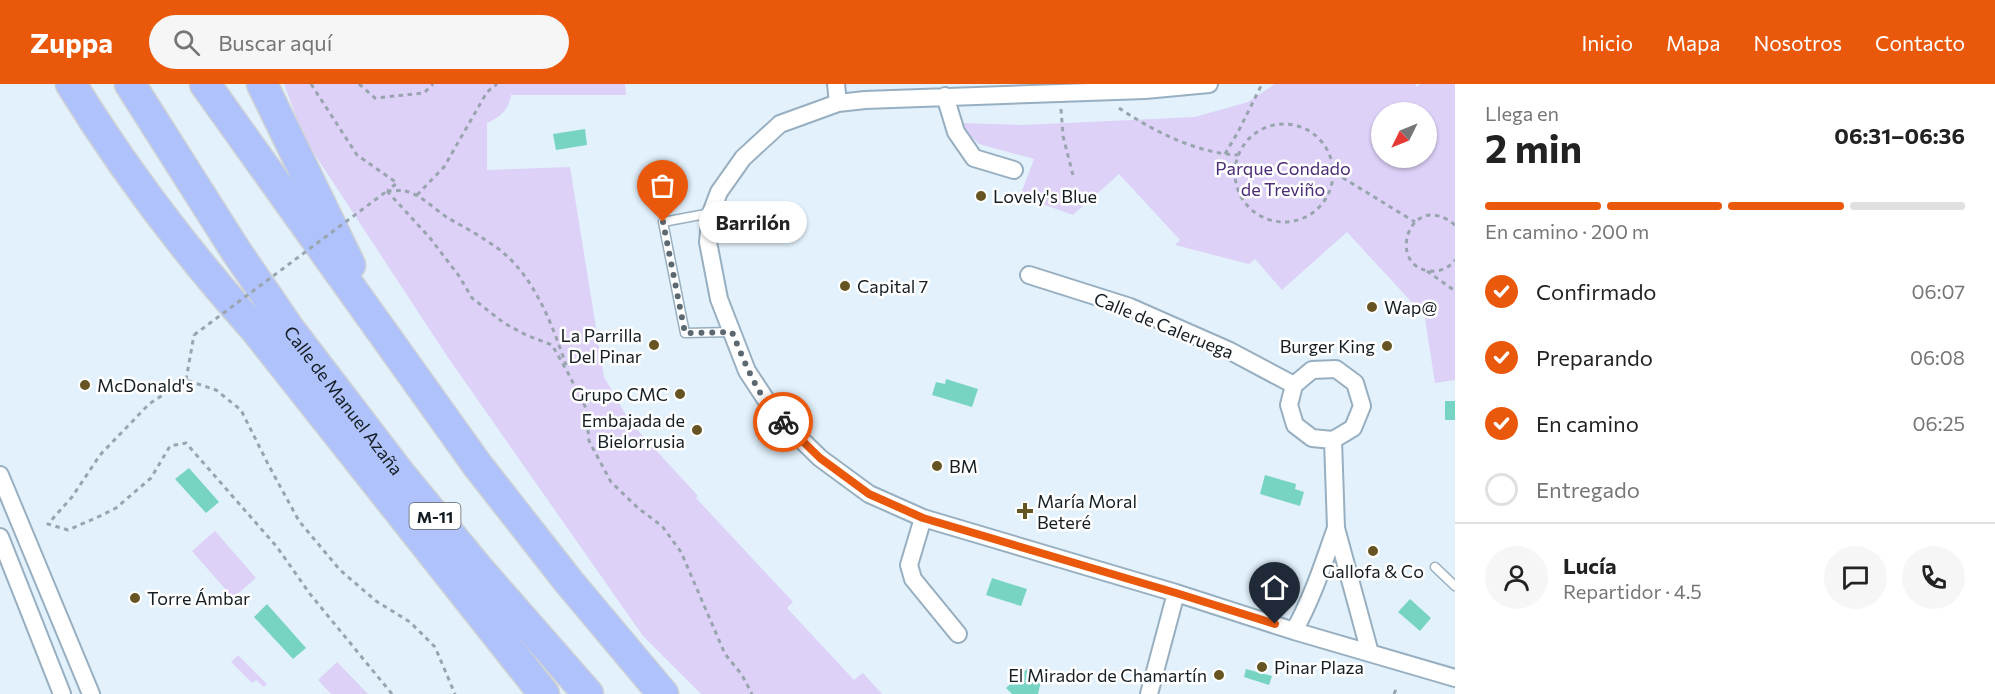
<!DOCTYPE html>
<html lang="es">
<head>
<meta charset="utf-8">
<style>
	body { margin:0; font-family:Commissioner,sans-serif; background:#f6f6f6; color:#222; height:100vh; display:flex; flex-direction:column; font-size:22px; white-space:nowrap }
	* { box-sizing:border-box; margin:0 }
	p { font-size:20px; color:#767676 }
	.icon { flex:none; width:33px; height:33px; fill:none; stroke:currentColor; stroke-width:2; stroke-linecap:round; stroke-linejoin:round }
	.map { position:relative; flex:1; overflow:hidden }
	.drawer { display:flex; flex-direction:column; background:#fff; width:540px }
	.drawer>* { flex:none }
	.needle { width:39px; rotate:227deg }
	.fabs { position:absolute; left:1371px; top:18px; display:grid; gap:12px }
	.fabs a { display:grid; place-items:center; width:66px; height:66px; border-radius:50%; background:#fff; box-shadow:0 2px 4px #0004; font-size:30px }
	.pin { position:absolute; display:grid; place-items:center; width:51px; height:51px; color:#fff; margin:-62px -26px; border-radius:50% 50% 50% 0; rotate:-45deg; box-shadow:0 0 6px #0007 }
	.pin .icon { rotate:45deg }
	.courier { position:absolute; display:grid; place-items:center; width:60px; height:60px; margin:-30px; border:4px solid #ea580c; border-radius:50%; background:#fff; color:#222; box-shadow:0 2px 8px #0007 }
	.bubble { position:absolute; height:42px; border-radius:21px; background:#fff; box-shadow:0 2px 4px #0004; font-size:20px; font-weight:700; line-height:42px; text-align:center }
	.headline em { font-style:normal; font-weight:700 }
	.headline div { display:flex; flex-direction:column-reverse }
	.headline { display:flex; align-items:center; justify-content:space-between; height:102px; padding:0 30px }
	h1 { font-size:39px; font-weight:700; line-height:45px }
	.bar { display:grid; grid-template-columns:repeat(4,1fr); gap:9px 6px; align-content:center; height:72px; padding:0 30px }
	.bar i { height:8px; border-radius:4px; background:#e0e0e0 }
	.bar .active { background:#ea580c }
	.bar p { grid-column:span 4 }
	.line { display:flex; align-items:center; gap:15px; padding:0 30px; border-top:2px solid #e0e0e0 }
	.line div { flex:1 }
	.round { display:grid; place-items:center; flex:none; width:63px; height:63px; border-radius:32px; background:#f6f6f6 }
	ol { padding:0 30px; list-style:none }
	li { display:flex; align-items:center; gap:18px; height:66px }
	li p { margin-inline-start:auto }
	li .icon { padding:6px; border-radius:50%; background:#ea580c; color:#fff; stroke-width:4 }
	li:last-child { color:#767676 }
	li i { width:33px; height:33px; border:3px solid #e0e0e0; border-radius:50% }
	header { display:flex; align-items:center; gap:36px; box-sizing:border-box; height:84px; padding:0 30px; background:#ea580c; color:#fff }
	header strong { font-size:28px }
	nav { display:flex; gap:33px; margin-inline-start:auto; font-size:21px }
	.search { width:420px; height:54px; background:#f6f6f6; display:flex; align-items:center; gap:15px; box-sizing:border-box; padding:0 21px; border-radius:33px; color:#767676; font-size:22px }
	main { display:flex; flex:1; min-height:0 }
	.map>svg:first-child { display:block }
	.green { fill:#ddd1f7; fill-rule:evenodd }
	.water { fill:#77d4c2 }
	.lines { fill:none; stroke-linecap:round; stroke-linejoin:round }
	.lane-casing { stroke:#97afc1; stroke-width:11 }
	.street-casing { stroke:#97afc1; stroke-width:20 }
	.highway-casing { stroke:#d0d2d3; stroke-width:33 }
	.path { stroke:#98a5ae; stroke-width:3; stroke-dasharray:4.5 4.5; stroke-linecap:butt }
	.lane { stroke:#fff; stroke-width:8 }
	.street { stroke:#fff; stroke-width:16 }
	.highway { stroke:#afc2fb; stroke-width:30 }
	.path-bridge { stroke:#98a5ae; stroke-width:3; stroke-dasharray:4.5 4.5; stroke-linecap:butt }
	.done { stroke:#5c6870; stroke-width:6; stroke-dasharray:0 10.8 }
	.route { stroke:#ea580c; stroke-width:8 }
	.poi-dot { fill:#665422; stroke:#fff; stroke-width:2 }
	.labels { text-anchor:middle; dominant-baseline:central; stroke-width:5; stroke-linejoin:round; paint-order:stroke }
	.shield { fill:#fff; stroke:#5a6266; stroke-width:1.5 }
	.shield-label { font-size:16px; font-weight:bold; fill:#141e24 }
	.park-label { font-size:18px; fill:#4b2c76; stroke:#fff }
	.poi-label { font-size:18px; fill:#141e24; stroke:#fff; text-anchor:start }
	.street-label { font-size:18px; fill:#141e24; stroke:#fff }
</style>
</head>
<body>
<header>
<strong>Zuppa</strong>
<div class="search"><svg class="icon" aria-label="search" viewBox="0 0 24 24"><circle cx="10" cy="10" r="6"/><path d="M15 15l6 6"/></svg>Buscar aquí</div>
<nav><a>Inicio</a><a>Mapa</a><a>Nosotros</a><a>Contacto</a></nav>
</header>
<main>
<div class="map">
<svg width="1455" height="610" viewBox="0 0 1455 610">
	<rect width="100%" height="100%" fill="#e2f1fc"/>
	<path class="green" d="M284 0H625L626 11H511C509 26 500 33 487 39V86L570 83 604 293 630 338 698 412 696 414 793 518 787 524 854 596 863 589 882 610H701L643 552 447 272 304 54Z
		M1275 0H1415L1417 3 1420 0H1455V296L1435 299 1424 228 1418 225 1347 148 1282 206 1255 175 1249 180 1175 161 1180 156 1119 90 1073 131 1020 112 1034 75 979 60 957 39 1023 41 1195 33 1248 18ZM1382 28H1426V74H1382Z
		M215 447 256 494 233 514 192 467Z
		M238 571 267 600 264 603 256 596 252 599 231 578Z
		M337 578 368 610H331L318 596Z"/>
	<path class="water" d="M585 45 587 61 556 66 553 50Z
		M946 295 978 305 972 323 932 311 936 298 945 300Z
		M1445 317H1455V336H1445Z
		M189 384 219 418 206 429 175 395Z
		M1265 391 1296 400 1295 405 1304 408 1300 422 1260 410Z
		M992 494 1027 505 1021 522 986 511Z
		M1410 515 1431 534 1420 547 1398 528Z
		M267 520 306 564 293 575 254 533Z
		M1028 584 1041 597 1038 610H1012L1006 604Z
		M1246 585 1272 592 1269 601 1244 593Z"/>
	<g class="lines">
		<g class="lane-casing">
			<path id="lane" d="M711 129 663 138 685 249 732 248
				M1435 483 1455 502"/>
		</g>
		<g class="street-casing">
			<path id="street" d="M836 0 838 19
				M1209 0 1145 6 865 16 838 19 780 40 743 74 719 108 711 129 708 158 719 215 747 287 776 331 820 374 869 410 923 434 1176 509 1294 547 1455 594
				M945 12 956 48 974 74 1014 86
				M1029 191 1130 223 1230 267 1294 301
				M1336 285 1355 299 1362 322 1353 344 1333 356 1312 354 1295 341 1289 321 1294 301 1312 286Z
				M1333 356 1336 444 1370 569
				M0 391 91 610
				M923 434 909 481 913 495 958 550
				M0 453 62 610
				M1294 547C1313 513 1323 480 1336 444
				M1149 610 1176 509"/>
		</g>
		<g class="highway-casing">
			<g id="highway">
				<path d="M71 0C124 86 188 170 255 245L544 610"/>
				<path id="s1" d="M130 0 236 167 290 246 401 391 481 488 588 610"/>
				<path d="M205 0 478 382 569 498 663 610"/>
				<path d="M262 0 350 181"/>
			</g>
		</g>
		<path class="path" d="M311 0 357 71 397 99 388 106
			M359 0 375 14 424 9 433 0
			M1119 24C1153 47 1196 69 1238 71
			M1061 25 1063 52 1073 91
			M1235 89a49 49 0 1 1 98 0a49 49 0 1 1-98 0Z
			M1225 70 1238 48 1262 0
			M1335 89 1415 138
			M387 107 430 154 459 192 472 214 504 239 526 251 552 261 567 287 586 324 589 357 611 398 638 424 662 442 681 468 725 570 742 591 752 610
			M387 107C393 107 400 106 405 107 421 110 435 126 448 134 466 144 484 154 500 166 535 194 552 240 566 281
			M417 111 444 83 487 8 497 0
			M1455 141C1410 104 1385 182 1430 187 1440 188 1449 184 1455 176
			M1427 187 1455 207
			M186 296 194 251
			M392 610 310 510 277 463 186 359 170 362 151 394 116 424 98 433 68 446 48 440 72 413 100 371 149 320 186 296 216 306 241 326 269 382 299 437 340 486 376 517 410 538 435 563 455 610
			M1394 610 1397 603"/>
		<use href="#lane" class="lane"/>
		<use href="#street" class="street"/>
		<use href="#highway" class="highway"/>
		<path class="path-bridge" d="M194 251 387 107"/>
	</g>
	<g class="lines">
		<path class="done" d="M663 138 685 249 732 248C745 279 758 314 783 338"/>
		<path class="route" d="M783 338 820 374 869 410 923 434 1176 509 1275 540"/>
	</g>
	<g class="poi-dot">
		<circle cx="981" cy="112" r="6"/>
		<circle cx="845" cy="202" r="6"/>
		<circle cx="1372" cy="223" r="6"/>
		<circle cx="654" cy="261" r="6"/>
		<circle cx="1387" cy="262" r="6"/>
		<circle cx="85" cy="301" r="6"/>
		<circle cx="680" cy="310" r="6"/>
		<circle cx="697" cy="346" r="6"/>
		<circle cx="937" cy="382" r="6"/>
		<path d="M1022 418h6v6h6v6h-6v6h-6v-6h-6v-6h6z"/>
		<circle cx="1373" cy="467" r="6"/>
		<circle cx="135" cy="514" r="6"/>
		<circle cx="1262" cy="583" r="6"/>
		<circle cx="1219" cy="591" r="6"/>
	</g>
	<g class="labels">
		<rect class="shield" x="409.5" y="419" width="51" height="26" rx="4.5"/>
		<g class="shield-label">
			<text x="435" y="432">M-11</text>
		</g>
		<g class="park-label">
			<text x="1283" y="84">Parque Condado<tspan x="1283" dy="21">de Treviño</tspan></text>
		</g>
		<g class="poi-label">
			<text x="993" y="112">Lovely's Blue</text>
			<text x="857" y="202">Capital 7</text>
			<text x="1384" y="223">Wap@</text>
			<text x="642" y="251" text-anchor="end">La Parrilla<tspan x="642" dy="21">Del Pinar</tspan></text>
			<text x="1375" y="262" text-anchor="end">Burger King</text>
			<text x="97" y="301">McDonald's</text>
			<text x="668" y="310" text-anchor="end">Grupo CMC</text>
			<text x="685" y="336" text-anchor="end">Embajada de<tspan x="685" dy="21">Bielorrusia</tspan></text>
			<text x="949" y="382">BM</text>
			<text x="1037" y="417">María Moral<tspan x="1037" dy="21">Beteré</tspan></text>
			<text x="1373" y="487" text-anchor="middle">Gallofa &amp; Co</text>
			<text x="147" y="514">Torre Ámbar</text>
			<text x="1274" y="583">Pinar Plaza</text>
			<text x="1207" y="591" text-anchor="end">El Mirador de Chamartín</text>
		</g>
		<g class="street-label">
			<text transform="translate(1164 241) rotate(22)">Calle de Caleruega</text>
			<text stroke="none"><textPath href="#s1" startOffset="382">Calle de Manuel Azaña</textPath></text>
		</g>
	</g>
</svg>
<div class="fabs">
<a><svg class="needle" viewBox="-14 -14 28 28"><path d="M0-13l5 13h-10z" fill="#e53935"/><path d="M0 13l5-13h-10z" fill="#767676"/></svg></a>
</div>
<div class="pin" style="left:663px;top:138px;background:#ea580c"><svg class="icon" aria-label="bag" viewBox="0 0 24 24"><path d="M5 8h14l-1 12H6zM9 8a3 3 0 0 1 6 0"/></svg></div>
<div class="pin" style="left:1275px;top:540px;background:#1f2937"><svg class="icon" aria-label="home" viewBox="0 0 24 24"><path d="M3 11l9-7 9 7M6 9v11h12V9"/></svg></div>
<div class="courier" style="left:783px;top:338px"><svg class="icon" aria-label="bike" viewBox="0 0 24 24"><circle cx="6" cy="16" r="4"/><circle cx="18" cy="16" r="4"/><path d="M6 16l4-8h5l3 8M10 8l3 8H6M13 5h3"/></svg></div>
<div class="bubble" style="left:699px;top:117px;width:108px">Barrilón</div>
</div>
<section class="drawer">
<div class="headline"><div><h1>2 min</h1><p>Llega en</p></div><em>06:31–06:36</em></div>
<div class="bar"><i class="active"></i><i class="active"></i><i class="active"></i><i></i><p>En camino · 200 m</p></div>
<ol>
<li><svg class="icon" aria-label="check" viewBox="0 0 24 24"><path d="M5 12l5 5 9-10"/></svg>Confirmado<p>06:07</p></li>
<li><svg class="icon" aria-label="check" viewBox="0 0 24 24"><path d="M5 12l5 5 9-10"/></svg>Preparando<p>06:08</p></li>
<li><svg class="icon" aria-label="check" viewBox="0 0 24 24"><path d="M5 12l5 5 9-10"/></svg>En camino<p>06:25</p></li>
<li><i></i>Entregado</li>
</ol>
<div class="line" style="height:108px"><a class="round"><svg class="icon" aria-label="person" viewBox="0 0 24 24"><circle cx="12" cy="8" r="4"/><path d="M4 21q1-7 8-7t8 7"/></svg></a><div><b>Lucía</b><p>Repartidor · 4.5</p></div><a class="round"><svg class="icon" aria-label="chat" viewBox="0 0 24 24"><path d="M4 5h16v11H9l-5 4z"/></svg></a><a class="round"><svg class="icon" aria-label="phone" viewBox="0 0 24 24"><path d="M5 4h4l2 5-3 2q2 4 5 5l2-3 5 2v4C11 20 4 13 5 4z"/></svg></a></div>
</section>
</main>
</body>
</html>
